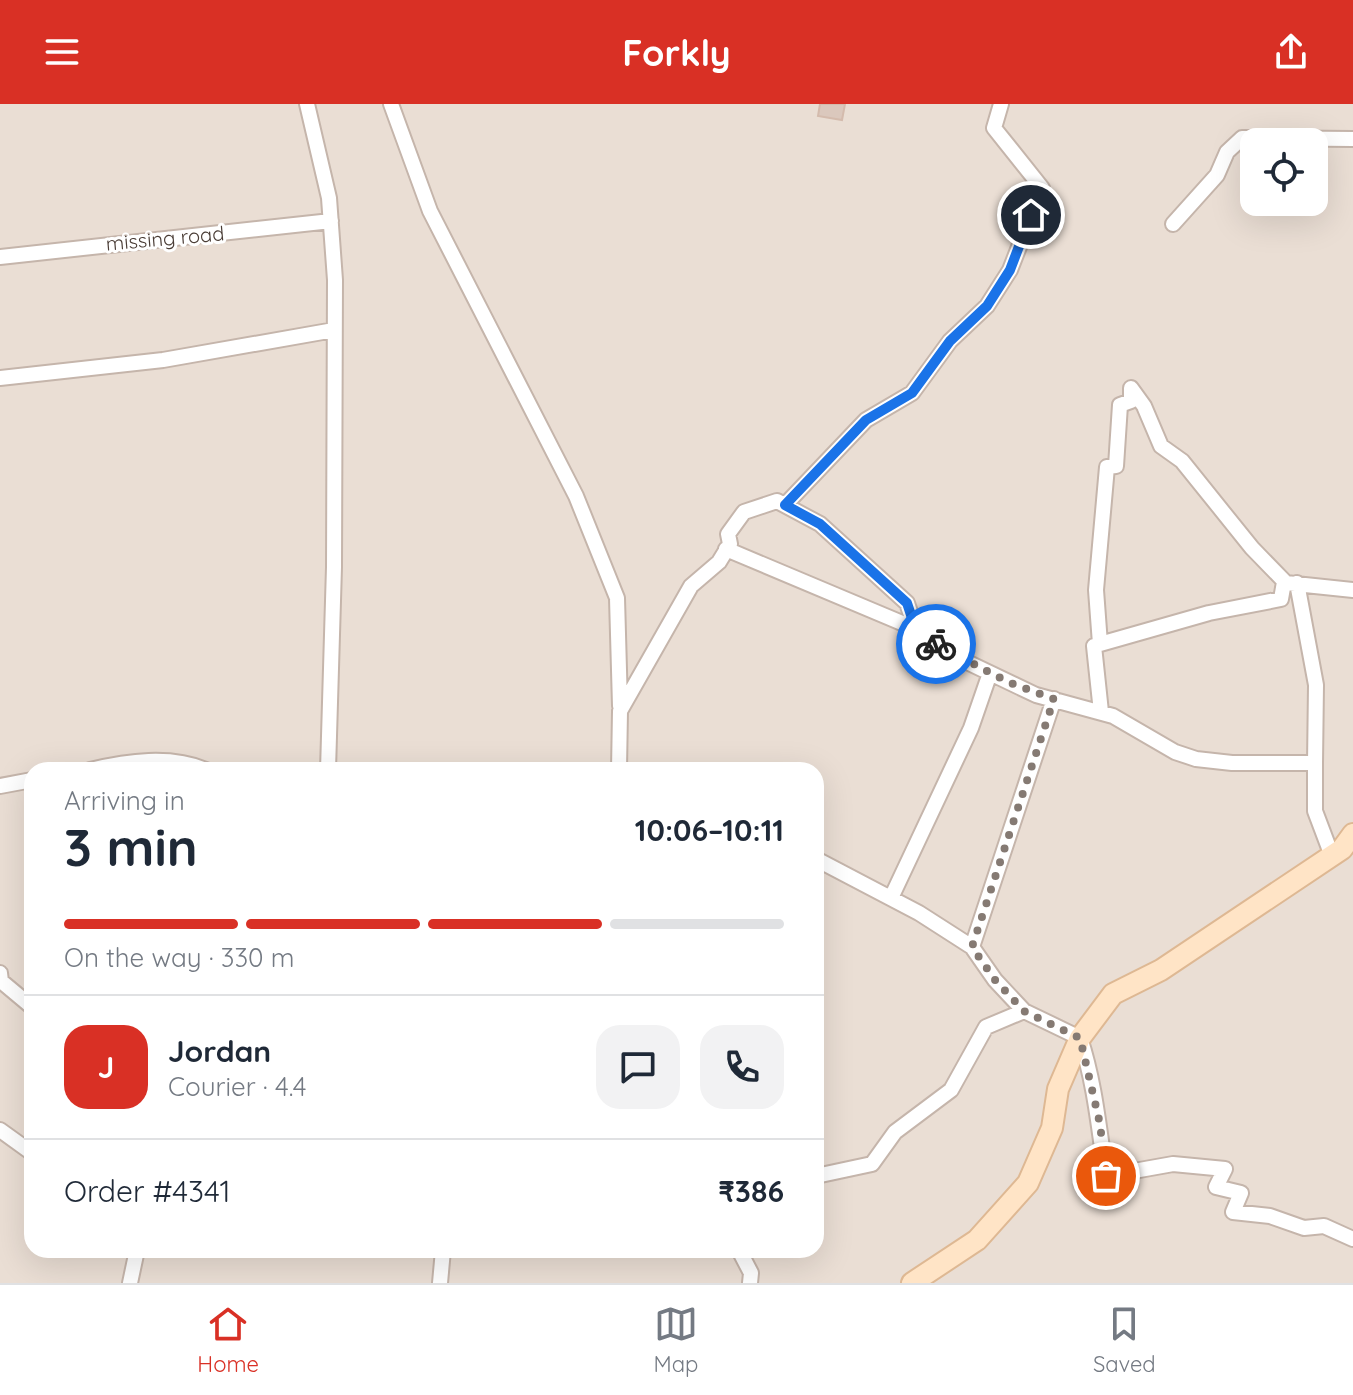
<!DOCTYPE html>
<html lang="en">
<head>
<meta charset="utf-8">
<style>
	body { margin:0; font-family:Quicksand,sans-serif; background:#f2f2f3; color:#1f2937; height:100vh; display:flex; flex-direction:column; font-size:30px; white-space:nowrap }
	* { box-sizing:border-box; margin:0 }
	p { font-size:26px; color:#747a83 }
	.icon { flex:none; width:44px; height:44px; fill:none; stroke:currentColor; stroke-width:2; stroke-linecap:round; stroke-linejoin:round }
	.map { position:relative; flex:1; overflow:hidden }
	.sheet { position:absolute; left:24px; top:658px; width:800px; height:496px; display:flex; flex-direction:column; background:#fff; border-radius:24px; box-shadow:0 8px 32px #0002 }
	.sheet>* { flex:none }
	.tools { position:absolute; left:1240px; top:24px; display:grid; gap:16px }
	.tools a { display:grid; place-items:center; width:88px; height:88px; border-radius:16px; background:#fff; box-shadow:0 8px 32px #0002; font-size:40px }
	.pin { position:absolute; display:grid; place-items:center; width:68px; height:68px; color:#fff; margin:-34px; border:4px solid #fff; border-radius:50%; box-shadow:0 2px 8px #0007 }
	.courier { position:absolute; display:grid; place-items:center; width:80px; height:80px; margin:-40px; border:6px solid #1a73e8; border-radius:50%; background:#fff; color:#222; box-shadow:0 2px 10px #0007 }
	.headline em { font-style:normal; font-weight:700 }
	.headline div { display:flex; flex-direction:column-reverse }
	.headline { display:flex; align-items:center; justify-content:space-between; height:136px; padding:0 40px }
	h1 { font-size:52px; font-weight:700; line-height:60px }
	.bar { display:grid; grid-template-columns:repeat(4,1fr); gap:12px 8px; align-content:center; height:96px; padding:0 40px }
	.bar i { height:10px; border-radius:6px; background:#e0e1e3 }
	.bar .current { background:#d93025 }
	.bar p { grid-column:span 4 }
	.line { display:flex; align-items:center; gap:20px; padding:0 40px; border-top:2px solid #e0e1e3 }
	.line div { flex:1 }
	.round { display:grid; place-items:center; flex:none; width:84px; height:84px; border-radius:24px; background:#f2f2f3 }
	header { display:flex; justify-content:space-between; align-items:center; height:104px; padding:0 40px; background:#d93025; color:#fff; font-size:36px; font-weight:700 }
	.dock { display:flex; justify-content:space-around; align-items:center; height:112px; border-top:2px solid #e0e1e3; background:#fff; font-size:22px; color:#747a83 }
	.dock a { display:grid; justify-items:center; gap:4px }
	.dock .current { color:#d93025 }
	.map>svg:first-child { display:block }
	.residential { fill:#eaded4; fill-rule:evenodd }
	.building { fill:#dbc8bd; stroke:#d4bbad; stroke-width:2 }
	.lines { fill:none; stroke-linecap:round; stroke-linejoin:round }
	.street-casing { stroke:#c5b5ab; stroke-width:18 }
	.secondary-casing { stroke:#deb893; stroke-width:24 }
	.street { stroke:#fff; stroke-width:14 }
	.secondary { stroke:#ffe4c6; stroke-width:20 }
	.done { stroke:#857a73; stroke-width:8; stroke-dasharray:0 14.4 }
	.route { stroke:#1a73e8; stroke-width:10 }
	.labels { text-anchor:middle; dominant-baseline:central; stroke-width:6; stroke-linejoin:round; paint-order:stroke }
	.street-label { font-size:20px; fill:#493c35; stroke:#fff }
</style>
</head>
<body>
<header><svg class="icon" aria-label="menu" viewBox="0 0 24 24"><path d="M4 6h16M4 12h16M4 18h16"/></svg>Forkly<svg class="icon" aria-label="share" viewBox="0 0 24 24"><path d="M12 15V3M7 8l5-5 5 5M5 13v7h14v-7"/></svg></header>
<div class="map">
<svg width="1353" height="1179" viewBox="0 0 1353 1179">
	<rect width="100%" height="100%" fill="#f5ede6"/>
	<path class="residential" d="M0 0H1353V1179H0ZM1254 38H1314V98H1254ZM32 666H816V1146H32Z"/>
	<path class="building" d="M820 0H845L842 16 818 12Z"/>
	<g class="lines">
		<g class="street-casing">
			<path id="street" d="M307 0 329 94 335 176 334 463 328 666
				M391 0 430 107 576 392 617 494 620 602
				M1173 120 1217 71 1227 48 1242 34 1353 35
				M0 153 331 117
				M0 274 163 256 334 226
				M785 401 866 316 912 289 950 237 987 202 1010 166 1042 84 994 24 1001 0
				M726 445 921 527
				M1284 478 1281 495 1209 509 1100 540 1096 486 1107 363 1116 362 1120 301 1131 297V284L1144 302 1161 342 1182 357 1252 444 1286 479 1353 486
				M1297 479 1316 581 1315 659
				M1094 542 1101 608
				M1054 595 972 843 995 876 1024 907 1080 934C1095 979 1099 1026 1106 1072L1173 1060 1225 1065 1216 1083 1241 1089 1233 1108 1270 1112 1304 1124 1324 1122 1353 1135
				M90 666C128 657 170 651 206 666
				M619 666 620 607 691 482 719 458 730 440 728 430 744 408 777 397 820 420 907 499 913 517 946 548 1036 591 1113 612 1175 648 1196 655 1232 659H1315V707L1332 752
				M0 682 32 676
				M816 755 919 809 972 843
				M891 794 971 624 990 569
				M0 869 1 877 32 903
				M0 1026 32 1049
				M816 1072 872 1060 895 1028 951 986 986 923 1024 907
				M739 1146 751 1169 750 1179
				M130 1179 137 1146
				M440 1179 443 1146"/>
		</g>
		<g class="secondary-casing">
			<path id="secondary" d="M912 1179 977 1136 1028 1079 1052 1024 1058 985 1080 934 1113 890 1161 866 1342 745 1353 730"/>
		</g>
		<use href="#street" class="street"/>
		<use href="#secondary" class="secondary"/>
	</g>
	<g class="lines">
		<path class="done" d="M936 540 1008 578 1054 595 972 843 995 876 1024 907 1080 934 1100 1020 1106 1072"/>
		<path class="route" d="M936 540 913 517 907 499 820 420 785 401 866 316 912 289 950 237 987 202 1010 166 1031 111"/>
	</g>
	<g class="labels">
		<g class="street-label">
			<text transform="translate(165 134) rotate(-5)">missing road</text>
		</g>
	</g>
</svg>
<div class="tools">
<a><svg class="icon" aria-label="locate" viewBox="0 0 24 24"><circle cx="12" cy="12" r="6"/><path d="M12 2v4M12 18v4M2 12h4M18 12h4"/></svg></a>
</div>
<div class="pin" style="left:1106px;top:1072px;background:#ea580c"><svg class="icon" aria-label="bag" viewBox="0 0 24 24"><path d="M5 8h14l-1 12H6zM9 8a3 3 0 0 1 6 0"/></svg></div>
<div class="pin" style="left:1031px;top:111px;background:#1f2937"><svg class="icon" aria-label="home" viewBox="0 0 24 24"><path d="M3 11l9-7 9 7M6 9v11h12V9"/></svg></div>
<div class="courier" style="left:936px;top:540px"><svg class="icon" aria-label="bike" viewBox="0 0 24 24"><circle cx="6" cy="16" r="4"/><circle cx="18" cy="16" r="4"/><path d="M6 16l4-8h5l3 8M10 8l3 8H6M13 5h3"/></svg></div>
<section class="sheet">
<div class="headline"><div><h1>3 min</h1><p>Arriving in</p></div><em>10:06–10:11</em></div>
<div class="bar"><i class="current"></i><i class="current"></i><i class="current"></i><i></i><p>On the way · 330 m</p></div>
<div class="line" style="height:144px"><b class="round" style="background:#d93025;color:#fff">J</b><div><b>Jordan</b><p>Courier · 4.4</p></div><a class="round"><svg class="icon" aria-label="chat" viewBox="0 0 24 24"><path d="M4 5h16v11H9l-5 4z"/></svg></a><a class="round"><svg class="icon" aria-label="phone" viewBox="0 0 24 24"><path d="M5 4h4l2 5-3 2q2 4 5 5l2-3 5 2v4C11 20 4 13 5 4z"/></svg></a></div>
<div class="line" style="height:104px"><div>Order #4341</div><b>₹386</b></div>
</section>
</div>
<nav class="dock">
<a class="current"><svg class="icon" aria-label="home" viewBox="0 0 24 24"><path d="M3 11l9-7 9 7M6 9v11h12V9"/></svg>Home</a>
<a><svg class="icon" aria-label="map" viewBox="0 0 24 24"><path d="M3 6l6-2 6 2 6-2v14l-6 2-6-2-6 2zM9 4v14M15 6v14"/></svg>Map</a>
<a><svg class="icon" aria-label="saved" viewBox="0 0 24 24"><path d="M7 4h10v16l-5-4-5 4z"/></svg>Saved</a>
</nav>
</body>
</html>
